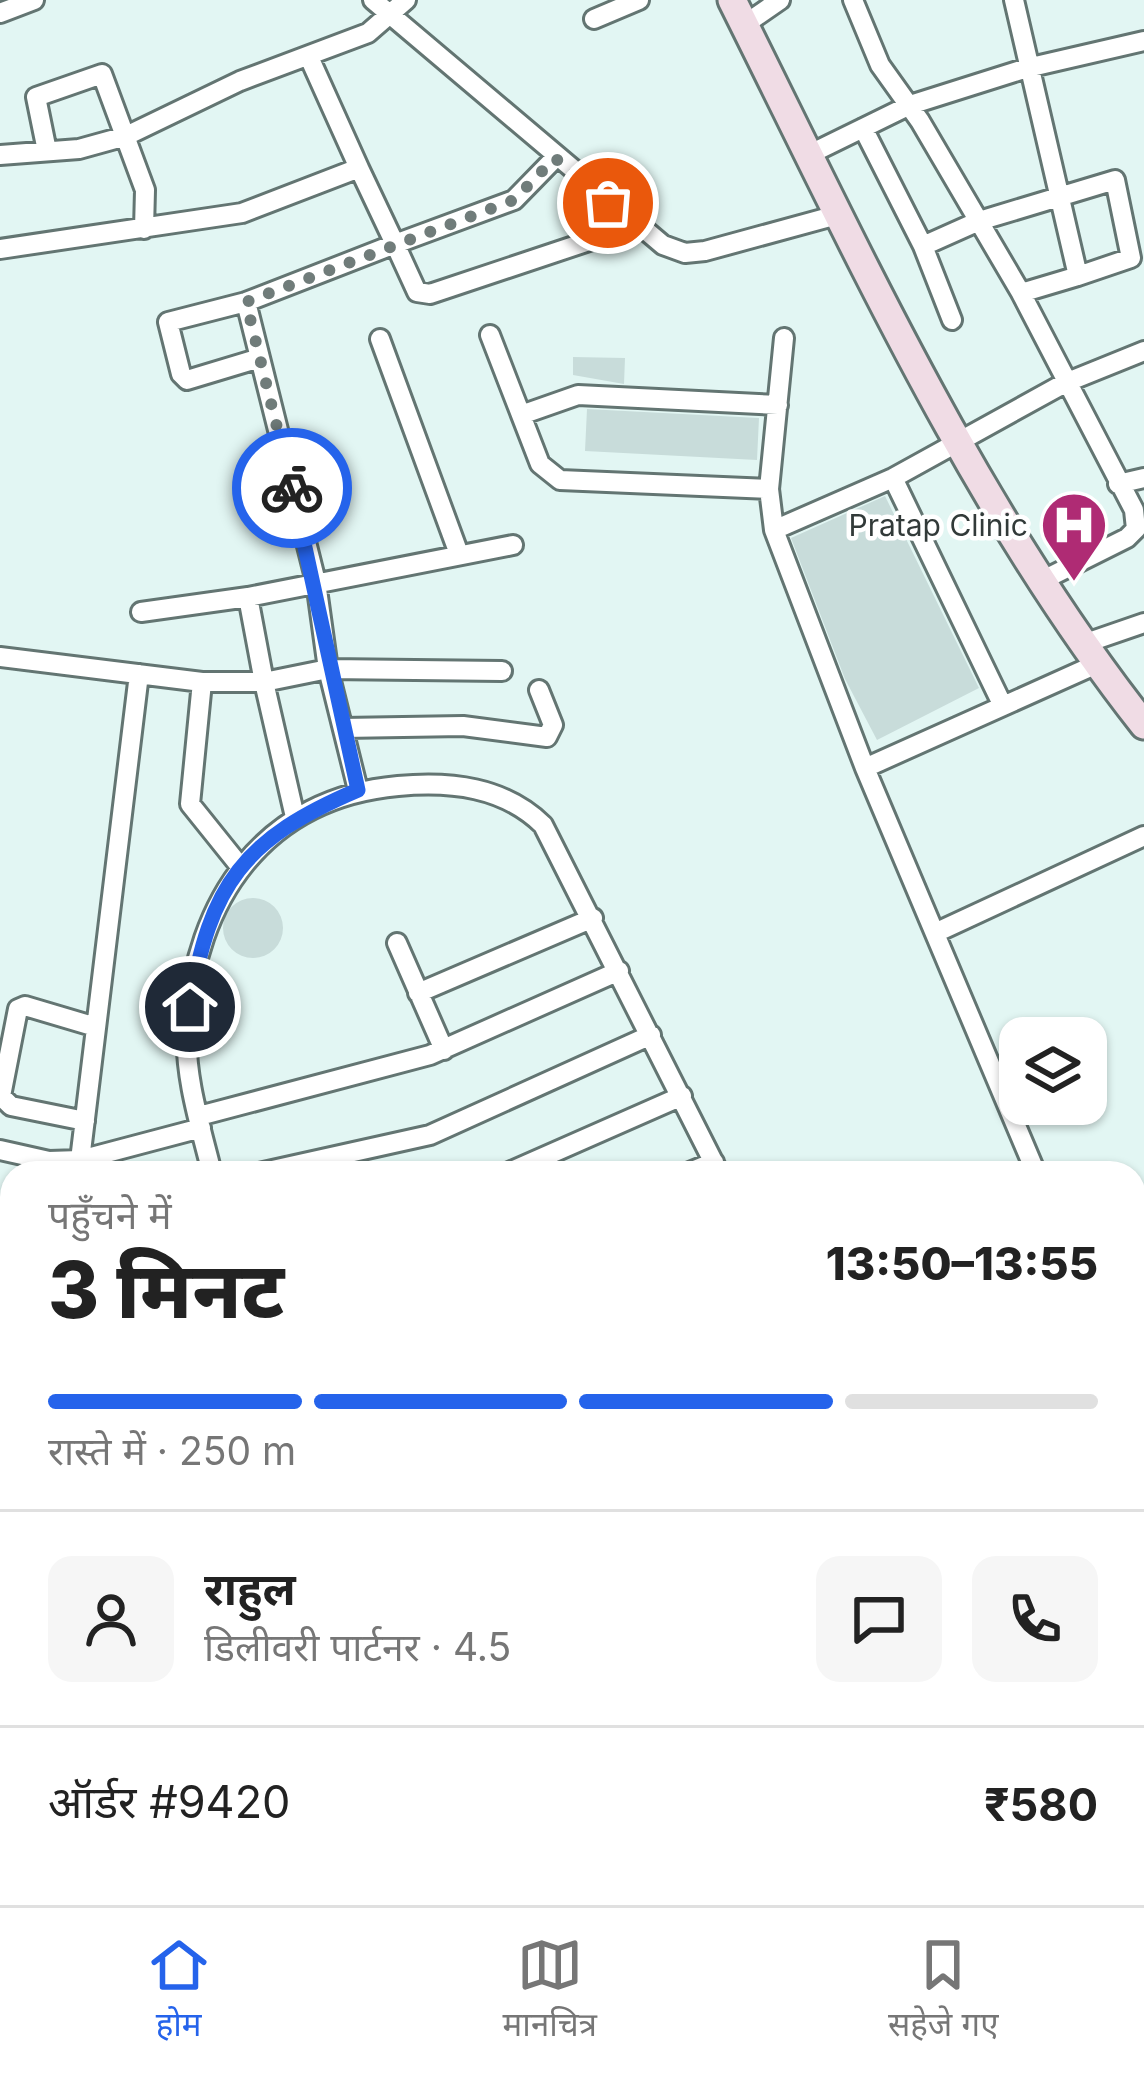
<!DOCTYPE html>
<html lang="hi">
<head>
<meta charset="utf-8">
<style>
	body { margin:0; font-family:Inter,"Noto Sans Devanagari",sans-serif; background:#f6f6f6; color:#222; height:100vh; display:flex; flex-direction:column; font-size:45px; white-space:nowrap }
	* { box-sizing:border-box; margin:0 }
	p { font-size:39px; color:#767676 }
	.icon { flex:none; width:66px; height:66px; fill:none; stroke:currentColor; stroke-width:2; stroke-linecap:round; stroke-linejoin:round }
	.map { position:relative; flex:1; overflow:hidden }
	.side { position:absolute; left:0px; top:1161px; width:1146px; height:744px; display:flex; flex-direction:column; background:#fff; border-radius:36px 36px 0 0; box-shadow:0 3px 9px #0004 }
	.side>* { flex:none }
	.tools { position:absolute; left:999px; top:1017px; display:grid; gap:24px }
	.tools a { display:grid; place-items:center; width:108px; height:108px; border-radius:24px; background:#fff; box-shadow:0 3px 9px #0004; font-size:60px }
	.pin { position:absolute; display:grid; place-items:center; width:102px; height:102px; color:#fff; margin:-51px; border:6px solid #fff; border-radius:50%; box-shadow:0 3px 12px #0007 }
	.courier { position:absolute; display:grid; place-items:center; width:120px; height:120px; margin:-60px; border:9px solid #2563eb; border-radius:50%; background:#fff; color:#222; box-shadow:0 3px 15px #0007 }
	.headline em { font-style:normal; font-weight:800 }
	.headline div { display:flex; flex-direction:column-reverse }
	.headline { display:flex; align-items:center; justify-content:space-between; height:204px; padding:0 48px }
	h1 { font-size:78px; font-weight:800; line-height:90px }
	.bar { display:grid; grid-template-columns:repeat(4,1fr); gap:18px 12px; align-content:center; height:144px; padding:0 48px }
	.bar i { height:15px; border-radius:9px; background:#e0e0e0 }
	.bar .current { background:#2563eb }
	.bar p { grid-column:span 4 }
	.line { display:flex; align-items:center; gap:30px; padding:0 48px; border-top:3px solid #e0e0e0 }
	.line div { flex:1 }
	.round { display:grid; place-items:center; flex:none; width:126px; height:126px; border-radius:24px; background:#f6f6f6 }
	.tabs { display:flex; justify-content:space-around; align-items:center; height:168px; border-top:3px solid #e0e0e0; background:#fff; font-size:33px; color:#767676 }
	.tabs a { display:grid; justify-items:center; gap:6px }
	.tabs .current { color:#2563eb }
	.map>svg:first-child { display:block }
	.building { fill:#c8dcda }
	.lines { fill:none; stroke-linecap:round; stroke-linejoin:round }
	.street-casing { stroke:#637572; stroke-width:24 }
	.secondary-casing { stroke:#637572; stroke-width:33 }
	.street { stroke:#fff; stroke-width:18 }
	.secondary { stroke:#f0dce5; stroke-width:27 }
	.done { stroke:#707c7a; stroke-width:12; stroke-dasharray:0 21.6 }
	.route { stroke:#2563eb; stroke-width:15 }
	.labels { text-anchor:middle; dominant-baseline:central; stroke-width:9; stroke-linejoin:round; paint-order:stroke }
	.poi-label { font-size:30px; fill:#323a39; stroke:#fff; text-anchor:end }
</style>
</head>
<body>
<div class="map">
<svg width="1144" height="1905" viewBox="0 0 1144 1905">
	<rect width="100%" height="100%" fill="#e2f6f3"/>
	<path class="building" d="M573 357 625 358 624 384 573 375Z
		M587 409 759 418 757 460 585 451Z
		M885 496 979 688 877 740 845 679 791 538Z
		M223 928a30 30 0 1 1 60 0a30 30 0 1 1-60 0Z"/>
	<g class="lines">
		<g class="street-casing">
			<path id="street" d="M373 0 663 245 685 253 705 251 837 215
				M853 0 880 65 920 121 1021 293 1134 510 1136 529 1127 538 1045 579
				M1014 0 1078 276 1021 293
				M0 13 34 0
				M594 19 639 0
				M744 25 780 0
				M863 128 923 246 979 221 1115 180 1131 258 1078 276
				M47 151 36 97 102 74 145 190 144 229
				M810 154 910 105 1027 68 1144 41
				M0 155 79 149 126 136 240 81 368 33 406 0
				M359 168 395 244 514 200 555 158
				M923 246 952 320
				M0 249 242 213 359 168 309 57
				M246 302 316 582 328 669 358 790
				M490 335 540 464 560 480 769 489
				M380 339 459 554
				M260 358 187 380 181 374 168 322 246 302 395 244 417 292 430 294 634 226
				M521 415 578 395 778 405
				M893 478 1003 706
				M1118 484 1144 478
				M774 530 769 489 784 338
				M248 597 264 682 328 669 502 671
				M141 612 248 597 513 545
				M1086 643 1144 623
				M0 657 202 682H264L295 817
				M202 682 190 804 239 865
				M343 728 463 726 547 737 553 725 539 690
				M865 768 1099 663
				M935 933 1144 836
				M397 943 444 1050
				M418 993 593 918
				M199 1116 430 1055 619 971
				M85 1121 11 1106 1 1096 18 1009 25 1006 96 1027
				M0 1150 49 1161 80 1160 201 1128
				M80 1160 139 674
				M212 1173C201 1128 184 1076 187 1029 194 899 265 798 398 786 451 781 504 787 543 825L719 1173
				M259 1173 430 1135 651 1035
				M507 1173 682 1096
				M687 1173 714 1162
				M1036 1173 865 768 774 530 893 478 1065 383 1144 351
				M0 1291 12 1289
				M1134 1331 1144 1354
				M1134 1494 1144 1490
				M1134 1738 1144 1732
				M0 1753 12 1751
				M0 1880 12 1878
				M197 1893 199 1905
				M301 1893 303 1905
				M424 1893 426 1905
				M491 1893 494 1905
				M556 1893 559 1905
				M628 1893 631 1905
				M695 1893 698 1905
				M833 1893 837 1905
				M969 1893 982 1905
				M1065 1905 1074 1893"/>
		</g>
		<g class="secondary-casing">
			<path id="secondary" d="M732 0C855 246 973 508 1144 725"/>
		</g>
		<use href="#street" class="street"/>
		<use href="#secondary" class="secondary"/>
	</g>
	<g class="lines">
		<path class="done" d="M292 488 246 302 514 200 555 158 608 203"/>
		<path class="route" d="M190 1007C209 884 245 838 358 790L292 488"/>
	</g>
	<defs>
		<g id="hospital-pin" transform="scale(3.45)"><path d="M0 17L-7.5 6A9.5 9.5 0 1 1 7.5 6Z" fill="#af2b74" stroke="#fff"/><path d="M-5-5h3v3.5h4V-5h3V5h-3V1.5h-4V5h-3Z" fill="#fff"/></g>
	</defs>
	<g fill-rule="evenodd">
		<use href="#hospital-pin" x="1074" y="525"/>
	</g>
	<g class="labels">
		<g class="poi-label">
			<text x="1028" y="525">Pratap Clinic</text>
		</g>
	</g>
</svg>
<div class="tools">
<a><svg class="icon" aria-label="layers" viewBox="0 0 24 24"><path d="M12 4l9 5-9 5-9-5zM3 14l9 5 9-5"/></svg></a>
</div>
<div class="pin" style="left:608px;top:203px;background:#ea580c"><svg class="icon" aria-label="bag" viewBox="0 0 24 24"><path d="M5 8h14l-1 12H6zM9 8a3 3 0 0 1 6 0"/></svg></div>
<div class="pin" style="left:190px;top:1007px;background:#1f2937"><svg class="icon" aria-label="home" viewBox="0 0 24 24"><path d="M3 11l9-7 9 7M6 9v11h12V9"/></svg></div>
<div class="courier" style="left:292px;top:488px"><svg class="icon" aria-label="bike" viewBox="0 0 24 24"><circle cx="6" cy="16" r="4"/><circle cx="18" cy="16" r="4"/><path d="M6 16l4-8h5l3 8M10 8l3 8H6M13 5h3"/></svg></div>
<section class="side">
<div class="headline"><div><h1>3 मिनट</h1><p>पहुँचने में</p></div><em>13:50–13:55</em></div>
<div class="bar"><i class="current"></i><i class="current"></i><i class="current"></i><i></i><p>रास्ते में · 250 m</p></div>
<div class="line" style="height:216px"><a class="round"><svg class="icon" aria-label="person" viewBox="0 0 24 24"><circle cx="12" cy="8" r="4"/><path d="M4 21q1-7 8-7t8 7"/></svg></a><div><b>राहुल</b><p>डिलीवरी पार्टनर · 4.5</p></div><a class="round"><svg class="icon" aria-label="chat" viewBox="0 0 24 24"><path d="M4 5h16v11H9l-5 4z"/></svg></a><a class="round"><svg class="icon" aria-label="phone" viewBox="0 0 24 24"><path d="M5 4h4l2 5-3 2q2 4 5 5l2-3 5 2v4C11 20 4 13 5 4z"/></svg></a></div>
<div class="line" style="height:156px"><div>ऑर्डर #9420</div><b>₹580</b></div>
</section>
</div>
<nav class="tabs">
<a class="current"><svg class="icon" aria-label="home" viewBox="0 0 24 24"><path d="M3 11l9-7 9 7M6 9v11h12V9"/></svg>होम</a>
<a><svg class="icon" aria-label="map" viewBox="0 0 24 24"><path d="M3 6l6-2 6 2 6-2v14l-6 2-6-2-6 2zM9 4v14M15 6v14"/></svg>मानचित्र</a>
<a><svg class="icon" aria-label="saved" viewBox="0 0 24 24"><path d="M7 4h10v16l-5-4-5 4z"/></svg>सहेजे गए</a>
</nav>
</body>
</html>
